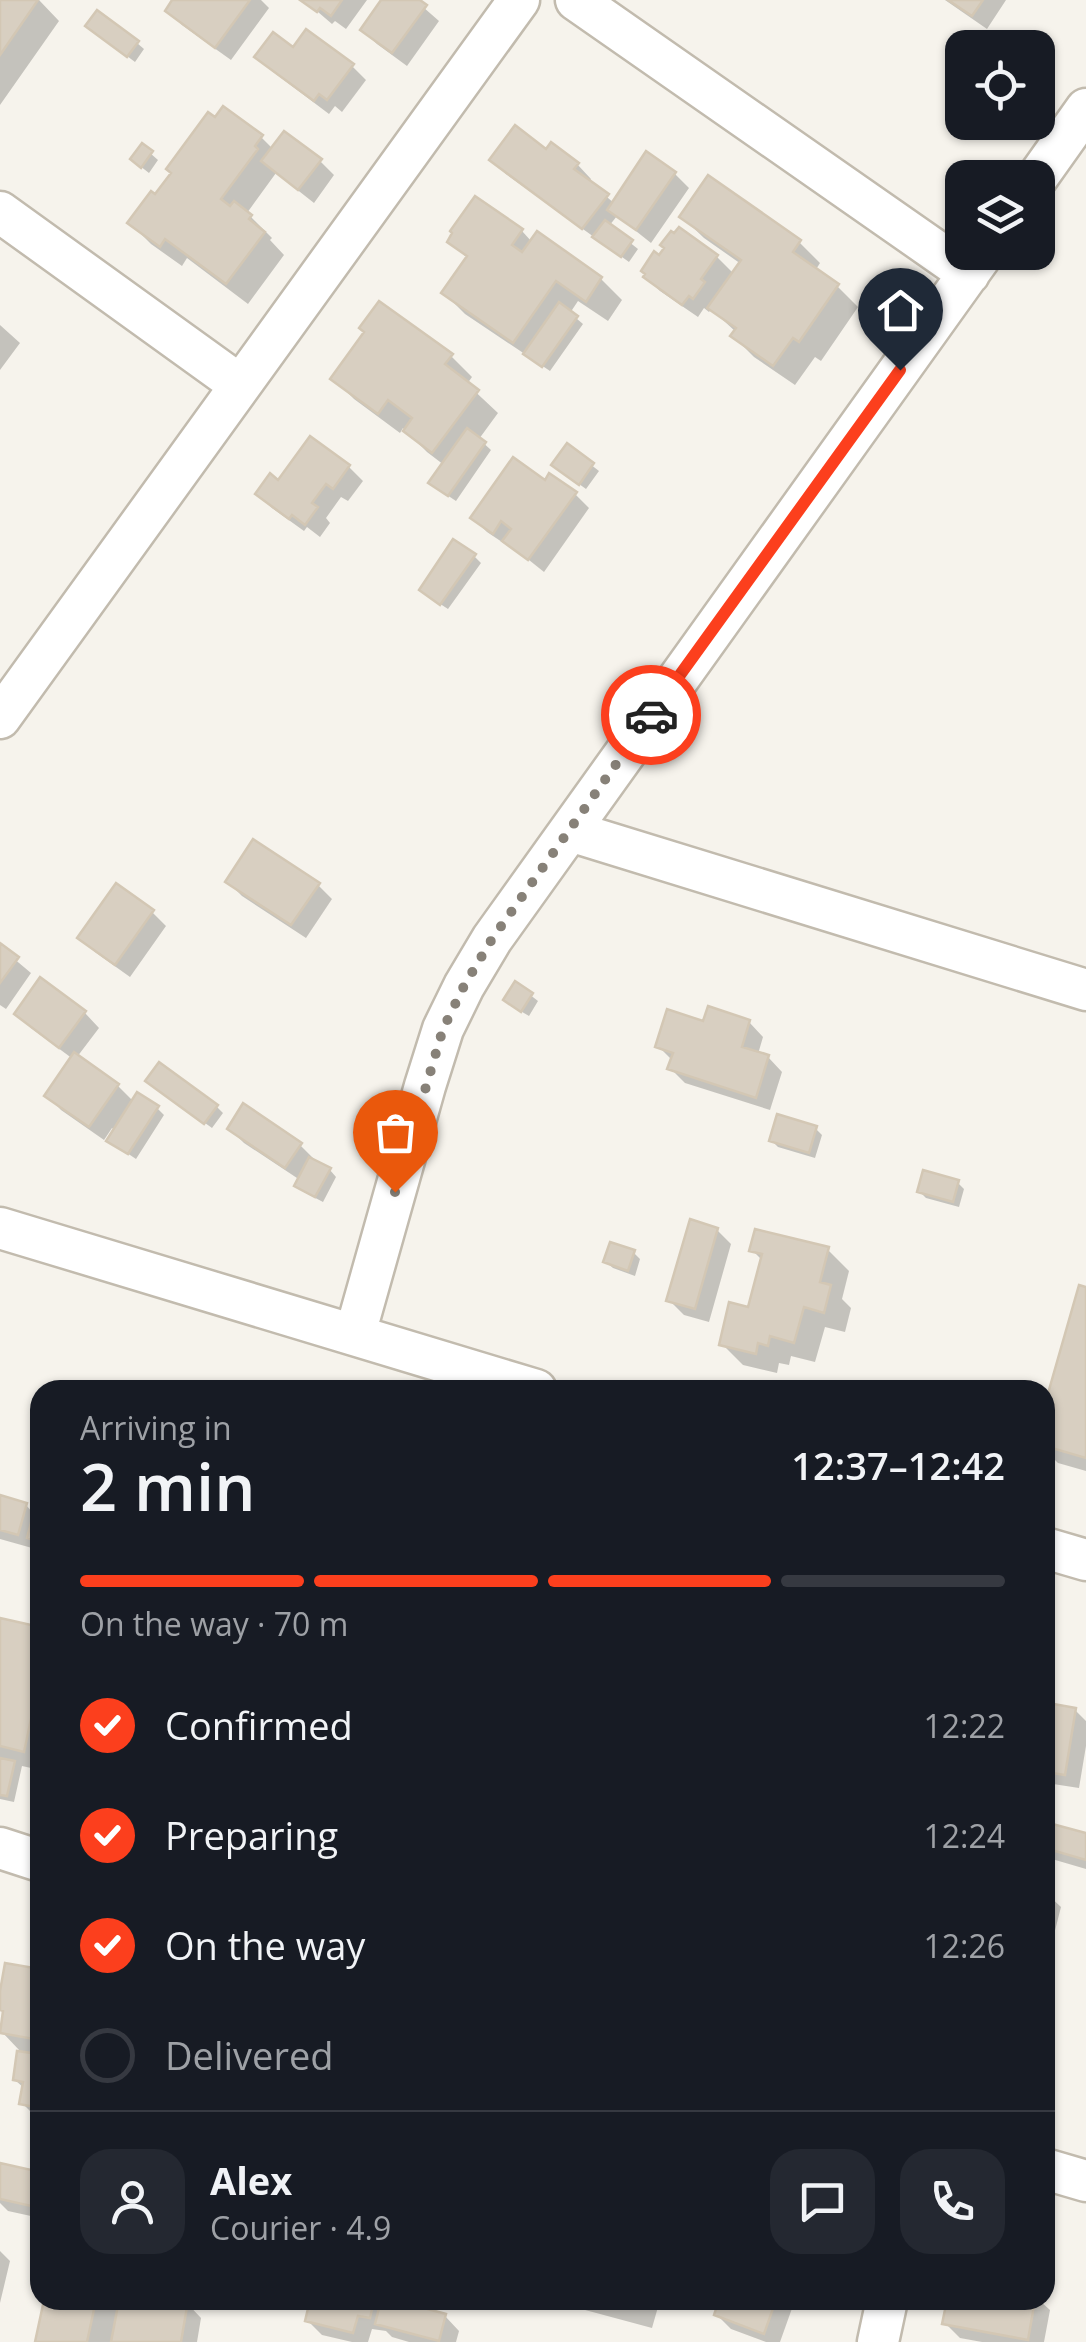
<!DOCTYPE html>
<html lang="en">
<head>
<meta charset="utf-8">
<style>
	body { margin:0; font-family:"Open Sans",sans-serif; background:#242831; color:#f1f3f6; height:100vh; display:flex; flex-direction:column; font-size:38px; white-space:nowrap }
	* { box-sizing:border-box; margin:0 }
	p { font-size:32px; color:#9ea1a6 }
	.icon { flex:none; width:55px; height:55px; fill:none; stroke:currentColor; stroke-width:2; stroke-linecap:round; stroke-linejoin:round }
	.map { position:relative; flex:1; overflow:hidden }
	.panel { position:absolute; left:30px; top:1380px; width:1025px; height:930px; display:flex; flex-direction:column; background:#171b24; border-radius:30px; box-shadow:0 2px 8px #0004 }
	.panel>* { flex:none }
	.fabs { position:absolute; left:945px; top:30px; display:grid; gap:20px }
	.fabs a { display:grid; place-items:center; width:110px; height:110px; border-radius:20px; background:#171b24; box-shadow:0 2px 8px #0004; font-size:50px }
	.pin { position:absolute; display:grid; place-items:center; width:85px; height:85px; color:#fff; margin:-102px -42px; border-radius:50% 50% 50% 0; rotate:-45deg; box-shadow:0 0 10px #0007 }
	.pin .icon { rotate:45deg }
	.courier { position:absolute; display:grid; place-items:center; width:100px; height:100px; margin:-50px; border:8px solid #fc3f1d; border-radius:50%; background:#fff; color:#222; box-shadow:0 2px 12px #0007 }
	.head em { font-style:normal; font-weight:600 }
	.head div { display:flex; flex-direction:column-reverse }
	.head { display:flex; align-items:center; justify-content:space-between; height:170px; padding:0 50px }
	h1 { font-size:65px; font-weight:600; line-height:75px }
	.bar { display:grid; grid-template-columns:repeat(4,1fr); gap:15px 10px; align-content:center; height:120px; padding:0 50px }
	.bar i { height:12px; border-radius:8px; background:#363941 }
	.bar .selected { background:#fc3f1d }
	.bar p { grid-column:span 4 }
	.line { display:flex; align-items:center; gap:25px; padding:0 50px; border-top:2px solid #363941 }
	.line div { flex:1 }
	.round { display:grid; place-items:center; flex:none; width:105px; height:105px; border-radius:30px; background:#242831 }
	ol { padding:0 50px; list-style:none }
	li { display:flex; align-items:center; gap:30px; height:110px }
	li p { margin-inline-start:auto }
	li .icon { padding:10px; border-radius:50%; background:#fc3f1d; color:#fff; stroke-width:4 }
	li:last-child { color:#9ea1a6 }
	li i { width:55px; height:55px; border:5px solid #363941; border-radius:50% }
	.map>svg:first-child { display:block }
	.shadow { fill:#0003 }
	.building { fill:#d8cfc1; stroke:#d3c7b4; stroke-width:2.5 }
	.lines { fill:none; stroke-linecap:round; stroke-linejoin:round }
	.minor-casing { stroke:#c2bbae; stroke-width:45 }
	.minor { stroke:#fff; stroke-width:40 }
	.done { stroke:#878178; stroke-width:10; stroke-dasharray:0 18 }
	.route { stroke:#fc3f1d; stroke-width:12 }
</style>
</head>
<body>
<div class="map">
<svg width="1086" height="2342" viewBox="0 0 1086 2342">
	<rect width="100%" height="100%" fill="#f6f3ec"/>
	<path class="shadow" d="M0 0H39L59 21 0 105Z
		M176 0H261L269 8 231 60 182 25 168 10Z
		M304 0H367L346 29 335 21 332 24Z
		M384 0H415L439 21 407 66 377 44 363 30Z
		M945 0H1006L987 29Z
		M95 32 137 43 144 49 135 62Z
		M293 51 352 66 366 80 342 112 335 106 329 114 272 71 258 57Z
		M261 137 273 149 320 161 334 175 314 203 276 173 247 213 272 238 270 240 284 255 248 304 187 258 182 266 151 244 130 223 156 198Z
		M142 146 158 160 149 173 140 166Z
		M547 152 577 164 591 179 589 182 614 203 647 154 675 174 689 188 651 243 617 216 609 226 638 249 629 262 506 174 492 160Z
		M682 217 799 242 820 263 815 271 837 286 858 307 821 361 815 357 795 385 754 357 733 336 736 332 711 309 709 312 704 308 698 317 660 291 646 277 660 258 716 256 734 274 741 264 704 238Z
		M522 231 532 242 601 279 622 300 608 321 578 301 570 313 583 324 550 371 465 314 444 293 468 259 450 241Z
		M380 304 451 356 472 377 467 384 498 413 479 439 491 450 456 501 438 489 444 465 427 452 403 428 400 433 354 399 333 378 367 332Z
		M0 325 20 343 0 370Z
		M568 447 599 471 586 489 561 471Z
		M349 467 363 481 348 501 341 497 326 518 330 523 320 537 307 527 304 531 272 508 258 494 279 483Z
		M545 483 575 494 589 508 544 572 509 544 508 546 487 532 473 518Z
		M474 556 481 563 448 609 428 596Z
		M228 882 318 885 332 899 306 938 242 896Z
		M152 912 166 926 130 977 95 952 81 938Z
		M0 947 31 973 6 1009 0 1005Z
		M41 981 85 1013 99 1028 77 1057 118 1086 134 1102 157 1108 164 1115 136 1159 109 1141 116 1131 112 1128 104 1140 61 1110 47 1095 73 1059 31 1028 17 1014Z
		M516 984 538 1001 529 1016 512 1006Z
		M749 1022 763 1037 758 1054 768 1057 782 1072 770 1110 685 1083 670 1068 673 1061 658 1046 705 1024Z
		M155 1087 216 1106 223 1113 212 1128Z
		M815 1128 822 1135 815 1158 778 1147 772 1141Z
		M230 1129 300 1145 314 1159 313 1161 330 1170 336 1177 323 1202 304 1192 297 1185 300 1180 244 1143Z
		M957 1182 964 1189 959 1207 926 1198 920 1192Z
		M717 1230 731 1244 709 1322 684 1315 669 1300Z
		M752 1250H828L849 1271 842 1299 851 1308 845 1332 825 1327 815 1362 791 1356 789 1365 779 1363 777 1373 743 1365 722 1344 750 1310 763 1261Z
		M634 1253 640 1259 635 1276 613 1268 606 1262Z
		M1086 1290V1471L1058 1463 1045 1450V1413Z
		M0 1498 26 1505 34 1514 40 1515V1545L34 1542 32 1548 0 1539Z
		M0 1621 40 1629V1770L22 1766 14 1802 0 1799Z
		M1075 1710 1086 1721V1746L1079 1788 1053 1784 1045 1776V1733Z
		M1045 1824 1086 1836V1869L1045 1857Z
		M1045 1892 1061 1907 1046 1966H1045Z
		M40 1972V2121L22 2103 25 2089 15 2080 20 2051 2 2032 5 2014 0 2009V2006Z
		M0 2165 40 2174V2218L8 2211 0 2203Z
		M0 2251 10 2261 0 2303Z
		M46 2300H184L201 2318 197 2342H37Z
		M187 2300H224L223 2307Z
		M259 2300H291L289 2307Z
		M313 2300H391L445 2316 459 2331 456 2342H409L392 2337 386 2331 372 2329 368 2342H352L322 2335 308 2321Z
		M429 2300H466L463 2310Z
		M548 2300H660L652 2328Z
		M718 2300H795L780 2342H766L731 2329 717 2315 721 2303Z
		M950 2300H1039L1050 2310 1044 2342H982L960 2338 945 2323Z"/>
	<path class="building" d="M0 0H38L0 55Z
		M172 0H250L215 48 165 11Z
		M300 0H342L331 16 320 8 317 12Z
		M381 0H420L427 5 392 53 360 30Z
		M948 0H983L972 16Z
		M97 10 139 41 127 57 85 26Z
		M306 29 354 64 327 100 319 94 314 101 254 57 273 32 293 47Z
		M223 106 263 135 255 146 258 149 221 199 230 206 234 201 252 215 249 219 265 232 226 284 165 239 160 247 127 223 151 191 155 194 171 173 166 169 208 112 215 117Z
		M515 125 546 149 551 142 579 163 574 169 609 194 582 229 489 160Z
		M284 131 322 159 298 190 261 161Z
		M142 143 153 151 141 168 130 159Z
		M646 151 676 172 636 230 607 210Z
		M708 175 801 240 793 252 839 284 799 342 793 338 773 366 730 336 736 328 707 308 741 260 679 217Z
		M475 196 523 229 512 245 522 252 537 231 602 277 586 302 556 281 513 343 441 293 467 256 447 242 452 233 450 231Z
		M605 220 633 240 621 257 592 237Z
		M679 227 718 255 701 279 705 282 693 299 689 296 682 305 643 277 645 274 641 271 654 251 659 255 664 248 660 245 671 231 674 233Z
		M379 301 453 354 445 364 479 390 432 453 403 431 412 418 388 400 378 414 330 379 364 332 359 328Z
		M559 302 578 316 542 367 523 354Z
		M467 428 486 442 448 496 428 483Z
		M310 436 350 465 333 489 326 484 312 503 318 507 305 525 292 515 289 519 255 494 270 473 278 480Z
		M567 443 594 463 579 485 551 465Z
		M513 457 545 480 549 473 577 492 528 560 502 541 511 529 501 521 493 534 470 518Z
		M453 539 476 554 440 605 419 590Z
		M253 839 320 883 291 925 225 882Z
		M116 883 154 910 115 965 77 938Z
		M0 943 19 957 0 983Z
		M40 977 86 1011 59 1048 14 1014Z
		M515 981 533 993 521 1012 503 1000Z
		M708 1006 750 1020 742 1047 769 1055 756 1098 667 1069 673 1053 655 1047 667 1009 703 1021Z
		M74 1052 119 1084 89 1127 44 1096Z
		M159 1062 218 1105 204 1124 145 1081Z
		M137 1092 159 1106 128 1154 106 1141Z
		M243 1103 302 1143 285 1168 227 1129Z
		M777 1114 817 1126 809 1153 769 1141Z
		M309 1157 331 1168 315 1197 294 1186Z
		M923 1170 959 1180 953 1202 917 1192Z
		M690 1219 718 1228 695 1309 666 1301Z
		M755 1229 829 1247 820 1282 831 1285 824 1313 804 1307 794 1343 770 1336 768 1346 758 1343 756 1354 719 1345 729 1302 748 1307 762 1254 749 1251Z
		M610 1242 635 1250 628 1271 603 1262Z
		M1079 1285 1086 1287V1458L1045 1446V1404Z
		M0 1495 27 1503 18 1535 0 1530Z
		M34 1511 40 1513V1542L27 1538Z
		M0 1618 40 1627V1677L24 1752 0 1746Z
		M1048 1703 1076 1708 1065 1775 1045 1772V1719Z
		M0 1758 15 1761 7 1796 0 1795Z
		M1045 1822 1086 1833V1860L1045 1848Z
		M5 1963 40 1969V2108L19 2104 23 2082 13 2080 17 2051 32 2053 34 2039 0 2033 3 2011 0 2010V1991Z
		M0 2163 40 2172V2208L0 2199Z
		M44 2300H96L87 2342H35Z
		M119 2300 188 2301 181 2342H111Z
		M310 2300H374L370 2318 358 2316 353 2333 305 2321Z
		M381 2300H394L446 2314 439 2341 375 2324Z
		M719 2300H776L764 2334 714 2315Z
		M947 2300H1035L1028 2340 942 2324Z"/>
	<g class="lines">
		<g class="minor-casing">
			<path id="minor" d="M576 0 969 274
				M1037 178 1086 109
				M0 212 240 385
				M0 718 519 0
				M570 831 1086 990
				M0 1228 536 1390
				M355 1334 425 1086 443 1029 464 986 492 939 984 252
				M1045 1548 1086 1560
				M0 1848 40 1861
				M1045 2169 1086 2181
				M878 2342 887 2300"/>
		</g>
		<use href="#minor" class="minor"/>
	</g>
	<g class="lines">
		<path class="done" d="M395 1192 443 1029 464 986 492 939 651 715"/>
		<path class="route" d="M651 715 900 370"/>
	</g>
</svg>
<div class="fabs">
<a><svg class="icon" aria-label="locate" viewBox="0 0 24 24"><circle cx="12" cy="12" r="6"/><path d="M12 2v4M12 18v4M2 12h4M18 12h4"/></svg></a>
<a><svg class="icon" aria-label="layers" viewBox="0 0 24 24"><path d="M12 4l9 5-9 5-9-5zM3 14l9 5 9-5"/></svg></a>
</div>
<div class="pin" style="left:395px;top:1192px;background:#ea580c"><svg class="icon" aria-label="bag" viewBox="0 0 24 24"><path d="M5 8h14l-1 12H6zM9 8a3 3 0 0 1 6 0"/></svg></div>
<div class="pin" style="left:900px;top:370px;background:#1f2937"><svg class="icon" aria-label="home" viewBox="0 0 24 24"><path d="M3 11l9-7 9 7M6 9v11h12V9"/></svg></div>
<div class="courier" style="left:651px;top:715px"><svg class="icon" aria-label="car" viewBox="0 0 24 24"><path d="M5 17H2v-5l4-1 3-4h7l3 4 3 1v5h-3M9 17h6M6 11h13"/><circle cx="7" cy="17" r="2"/><circle cx="17" cy="17" r="2"/></svg></div>
<section class="panel">
<div class="head"><div><h1>2 min</h1><p>Arriving in</p></div><em>12:37–12:42</em></div>
<div class="bar"><i class="selected"></i><i class="selected"></i><i class="selected"></i><i></i><p>On the way · 70 m</p></div>
<ol>
<li><svg class="icon" aria-label="check" viewBox="0 0 24 24"><path d="M5 12l5 5 9-10"/></svg>Confirmed<p>12:22</p></li>
<li><svg class="icon" aria-label="check" viewBox="0 0 24 24"><path d="M5 12l5 5 9-10"/></svg>Preparing<p>12:24</p></li>
<li><svg class="icon" aria-label="check" viewBox="0 0 24 24"><path d="M5 12l5 5 9-10"/></svg>On the way<p>12:26</p></li>
<li><i></i>Delivered</li>
</ol>
<div class="line" style="height:180px"><a class="round"><svg class="icon" aria-label="person" viewBox="0 0 24 24"><circle cx="12" cy="8" r="4"/><path d="M4 21q1-7 8-7t8 7"/></svg></a><div><b>Alex</b><p>Courier · 4.9</p></div><a class="round"><svg class="icon" aria-label="chat" viewBox="0 0 24 24"><path d="M4 5h16v11H9l-5 4z"/></svg></a><a class="round"><svg class="icon" aria-label="phone" viewBox="0 0 24 24"><path d="M5 4h4l2 5-3 2q2 4 5 5l2-3 5 2v4C11 20 4 13 5 4z"/></svg></a></div>
</section>
</div>
</body>
</html>
